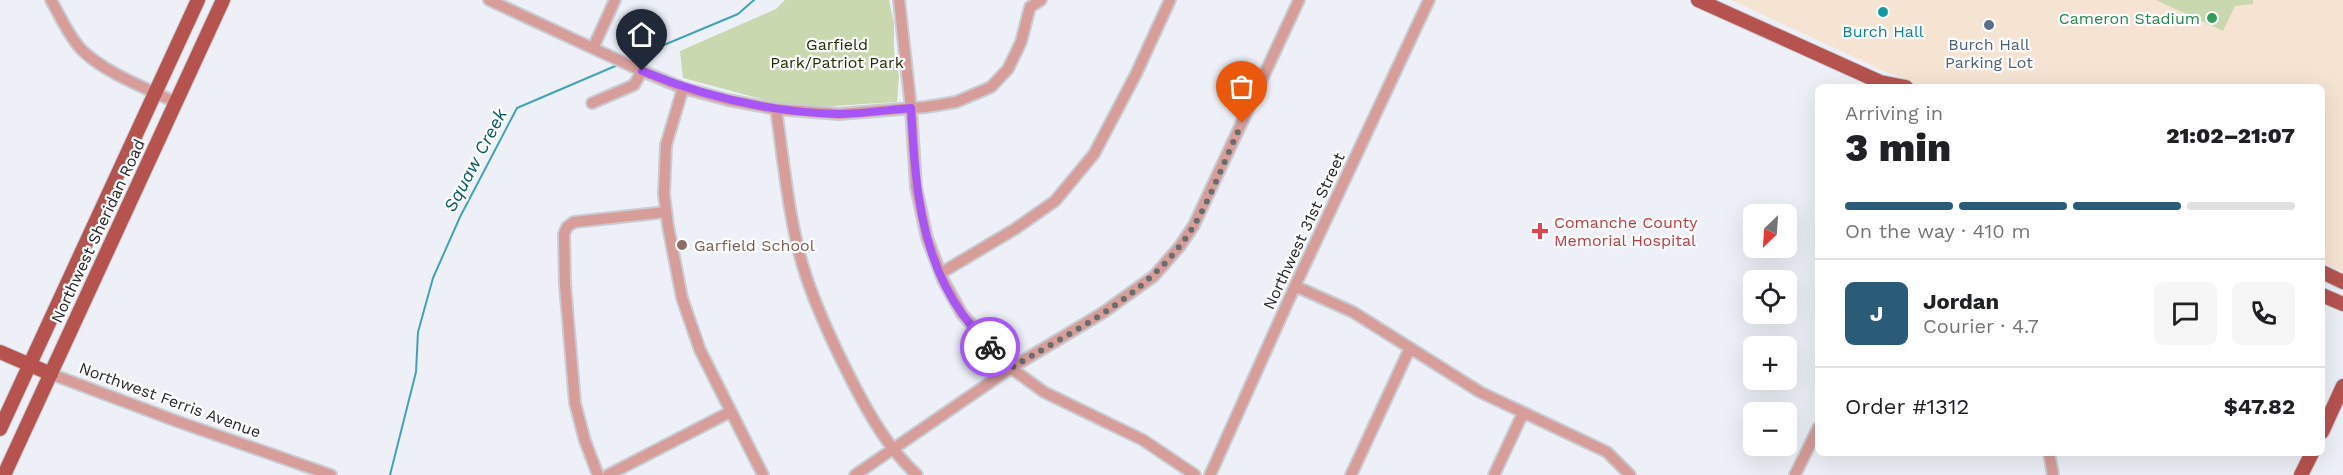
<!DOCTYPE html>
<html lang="en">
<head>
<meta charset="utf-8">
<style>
	body { margin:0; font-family:"Work Sans",sans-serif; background:#f6f6f6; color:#202124; height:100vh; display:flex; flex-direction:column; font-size:22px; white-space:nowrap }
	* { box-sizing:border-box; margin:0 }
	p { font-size:20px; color:#757577 }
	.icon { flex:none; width:33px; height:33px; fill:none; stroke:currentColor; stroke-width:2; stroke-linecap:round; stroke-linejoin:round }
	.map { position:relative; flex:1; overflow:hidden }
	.sheet { position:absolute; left:1815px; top:84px; width:510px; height:372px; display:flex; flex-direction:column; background:#fff; border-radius:9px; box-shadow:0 6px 24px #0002 }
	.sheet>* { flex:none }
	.needle { width:39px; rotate:205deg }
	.tools { position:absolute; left:1743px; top:204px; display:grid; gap:12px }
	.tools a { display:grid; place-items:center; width:54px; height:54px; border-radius:9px; background:#fff; box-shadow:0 6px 24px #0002; font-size:30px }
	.pin { position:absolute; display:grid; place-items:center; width:51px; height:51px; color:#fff; margin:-62px -26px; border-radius:50% 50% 50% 0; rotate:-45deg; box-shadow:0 0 6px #0007 }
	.pin .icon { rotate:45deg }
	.courier { position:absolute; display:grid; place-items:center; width:60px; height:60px; margin:-30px; border:4px solid #a855f7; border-radius:50%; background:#fff; color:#222; box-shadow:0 2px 8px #0007 }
	.head em { font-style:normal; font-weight:800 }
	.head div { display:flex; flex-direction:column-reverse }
	.head { display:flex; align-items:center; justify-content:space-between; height:102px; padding:0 30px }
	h1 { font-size:39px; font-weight:800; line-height:45px }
	.bar { display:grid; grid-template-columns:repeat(4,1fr); gap:9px 6px; align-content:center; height:72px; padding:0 30px }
	.bar i { height:8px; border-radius:4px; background:#e0e0e0 }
	.bar .current { background:#2a5b79 }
	.bar p { grid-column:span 4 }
	.line { display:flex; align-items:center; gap:15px; padding:0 30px; border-top:2px solid #e0e0e0 }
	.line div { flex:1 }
	.round { display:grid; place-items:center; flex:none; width:63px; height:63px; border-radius:9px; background:#f6f6f6 }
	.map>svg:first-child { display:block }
	.education { fill:#f6e4d3 }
	.green { fill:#c9d8af }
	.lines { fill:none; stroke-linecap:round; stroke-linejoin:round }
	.stream { stroke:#41a3b5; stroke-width:2 }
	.minor-casing { stroke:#c9ccd2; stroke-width:14 }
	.major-casing { stroke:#c9ccd2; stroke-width:16 }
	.minor { stroke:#d69d99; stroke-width:10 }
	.major { stroke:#b6534f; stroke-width:14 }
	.done { stroke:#6a6d70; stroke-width:6; stroke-dasharray:0 10.8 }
	.route { stroke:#a855f7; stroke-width:8 }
	.culture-dot { fill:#0f9aa8; stroke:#fefefe; stroke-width:2 }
	.leisure-dot { fill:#2e9e5b; stroke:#fefefe; stroke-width:2 }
	.service-dot { fill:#5c6f8a; stroke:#fefefe; stroke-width:2 }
	.health-dot { fill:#e0444e; stroke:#fefefe; stroke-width:2 }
	.education-dot { fill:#8d6e63; stroke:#fefefe; stroke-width:2 }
	.labels { text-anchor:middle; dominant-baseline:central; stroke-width:4.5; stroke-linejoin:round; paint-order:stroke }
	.leisure-label { font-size:16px; fill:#27864d; stroke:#fefefe; text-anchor:end }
	.culture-label { font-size:16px; fill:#0d838f; stroke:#fefefe }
	.park-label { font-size:16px; fill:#222f00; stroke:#fefefe }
	.service-label { font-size:16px; fill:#4e5e75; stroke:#fefefe }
	.health-label { font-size:16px; fill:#be3a42; stroke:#fefefe; text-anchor:start }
	.street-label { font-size:16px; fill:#242628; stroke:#fefefe }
	.education-label { font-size:16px; fill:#785e54; stroke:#fefefe; text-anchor:start }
	.water-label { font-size:18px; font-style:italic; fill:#005865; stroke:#fefefe }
</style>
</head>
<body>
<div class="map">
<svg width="2343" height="475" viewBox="0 0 2343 475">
	<rect width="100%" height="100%" fill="#edf1f7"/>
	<path class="education" d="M1731 0H2343V272L2322 262V87H1924L1884 71Z"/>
	<path class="green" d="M785 0H889L894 23V51L899 76 897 102 817 107 776 103 683 78 680 51 776 9Z
		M2156 0H2253V4L2235 6 2223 31Z"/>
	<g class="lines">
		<path class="stream" d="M628 60 738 14 754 0
			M390 475 416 372 418 332 433 278 460 217 517 108 620 64"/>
		<g class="minor-casing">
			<path id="minor" d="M51 0C60 16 68 35 81 49 103 72 146 88 175 102
				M489 0 642 71 683 88 728 100 776 109 839 114 926 107 956 102 991 87 1008 69 1021 42 1030 7 1041 0
				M899 0 911 108 916 187 927 238 943 280 962 314 1011 368 1044 392 1143 440 1195 475
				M593 48 615 0
				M683 88 666 145 664 194 668 226 682 298 700 350 763 475
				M592 103 634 85 642 71
				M776 109C784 163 789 225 806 276 819 315 836 350 854 385 871 418 890 450 917 475
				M941 273 1015 229 1055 201 1094 154 1136 74 1170 0
				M1295 286 1353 312 1480 392 1607 452 1630 475
				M51 374 179 422 331 475
				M2049 453 2053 475
				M598 475 585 441 575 403 565 284 564 234 567 227 574 222 666 212
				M608 475 730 412
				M855 475 1011 368 1104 312 1154 276 1180 246 1194 225 1299 0
				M1210 475 1295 286 1429 0
				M1351 475 1410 348
				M1494 475 1523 413
				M1795 475 1818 428"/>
		</g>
		<g class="major-casing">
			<path id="major" d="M1698 0 1880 82 1906 87
				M2322 272 2343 282
				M2322 295 2343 304
				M0 352 51 374
				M0 429 198 0
				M2322 432 2343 386
				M4 475 223 0
				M2301 475 2312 453"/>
		</g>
		<use href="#minor" class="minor"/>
		<use href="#major" class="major"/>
	</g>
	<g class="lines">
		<path class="done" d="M990 347 1011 368C1076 329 1152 294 1193 227 1212 196 1226 156 1242 123"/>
		<path class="route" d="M642 71C705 97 769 112 838 114 862 114 887 110 911 108 915 179 919 255 963 315 971 326 981 336 990 347"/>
	</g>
	<circle class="culture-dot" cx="1883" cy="12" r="6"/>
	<circle class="leisure-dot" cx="2212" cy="18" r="6"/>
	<circle class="service-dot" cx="1989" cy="25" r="6"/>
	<path class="health-dot" d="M1537 222h6v6h6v6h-6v6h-6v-6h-6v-6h6z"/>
	<circle class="education-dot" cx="682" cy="245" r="6"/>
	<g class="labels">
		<g class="leisure-label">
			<text x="2200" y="18">Cameron Stadium</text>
		</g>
		<g class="culture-label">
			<text x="1883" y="31">Burch Hall</text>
		</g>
		<g class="park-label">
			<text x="837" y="44">Garfield<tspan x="837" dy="18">Park/Patriot Park</tspan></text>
		</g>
		<g class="service-label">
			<text x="1989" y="44">Burch Hall<tspan x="1989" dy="18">Parking Lot</tspan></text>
		</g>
		<g class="health-label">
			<text x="1554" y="222">Comanche County<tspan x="1554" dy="18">Memorial Hospital</tspan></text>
		</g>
		<g class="street-label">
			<text transform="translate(98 231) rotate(-65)">Northwest Sheridan Road</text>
			<text transform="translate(1304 231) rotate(-65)">Northwest 31st Street</text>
			<text transform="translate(170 400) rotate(20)">Northwest Ferris Avenue</text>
		</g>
		<g class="education-label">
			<text x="694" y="245">Garfield School</text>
		</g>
		<g class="water-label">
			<text transform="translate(475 160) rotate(-62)">Squaw Creek</text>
		</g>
	</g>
</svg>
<div class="tools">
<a><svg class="needle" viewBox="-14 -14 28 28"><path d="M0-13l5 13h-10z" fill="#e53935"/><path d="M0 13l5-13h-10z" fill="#757577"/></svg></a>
<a><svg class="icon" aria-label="locate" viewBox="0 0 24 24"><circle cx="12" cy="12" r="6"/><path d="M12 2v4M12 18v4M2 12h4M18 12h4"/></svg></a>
<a>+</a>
<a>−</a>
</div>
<div class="pin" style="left:1242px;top:123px;background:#ea580c"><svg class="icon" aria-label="bag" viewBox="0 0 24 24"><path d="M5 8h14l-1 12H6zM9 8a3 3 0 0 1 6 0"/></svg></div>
<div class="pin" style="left:642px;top:71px;background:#1f2937"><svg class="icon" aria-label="home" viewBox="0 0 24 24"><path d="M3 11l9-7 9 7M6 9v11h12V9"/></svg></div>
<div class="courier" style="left:990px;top:347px"><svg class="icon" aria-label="bike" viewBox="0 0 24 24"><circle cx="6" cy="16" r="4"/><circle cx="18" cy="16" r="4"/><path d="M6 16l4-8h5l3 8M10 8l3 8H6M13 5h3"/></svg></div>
<section class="sheet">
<div class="head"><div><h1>3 min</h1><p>Arriving in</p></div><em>21:02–21:07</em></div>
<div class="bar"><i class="current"></i><i class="current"></i><i class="current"></i><i></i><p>On the way · 410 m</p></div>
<div class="line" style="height:108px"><b class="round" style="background:#2a5b79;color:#fff">J</b><div><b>Jordan</b><p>Courier · 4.7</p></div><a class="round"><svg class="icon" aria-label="chat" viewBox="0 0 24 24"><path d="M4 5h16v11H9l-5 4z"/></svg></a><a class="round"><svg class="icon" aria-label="phone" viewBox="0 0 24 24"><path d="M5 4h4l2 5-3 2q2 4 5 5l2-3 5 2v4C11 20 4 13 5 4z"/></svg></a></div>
<div class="line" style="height:78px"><div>Order #1312</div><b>$47.82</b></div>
</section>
</div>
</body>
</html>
